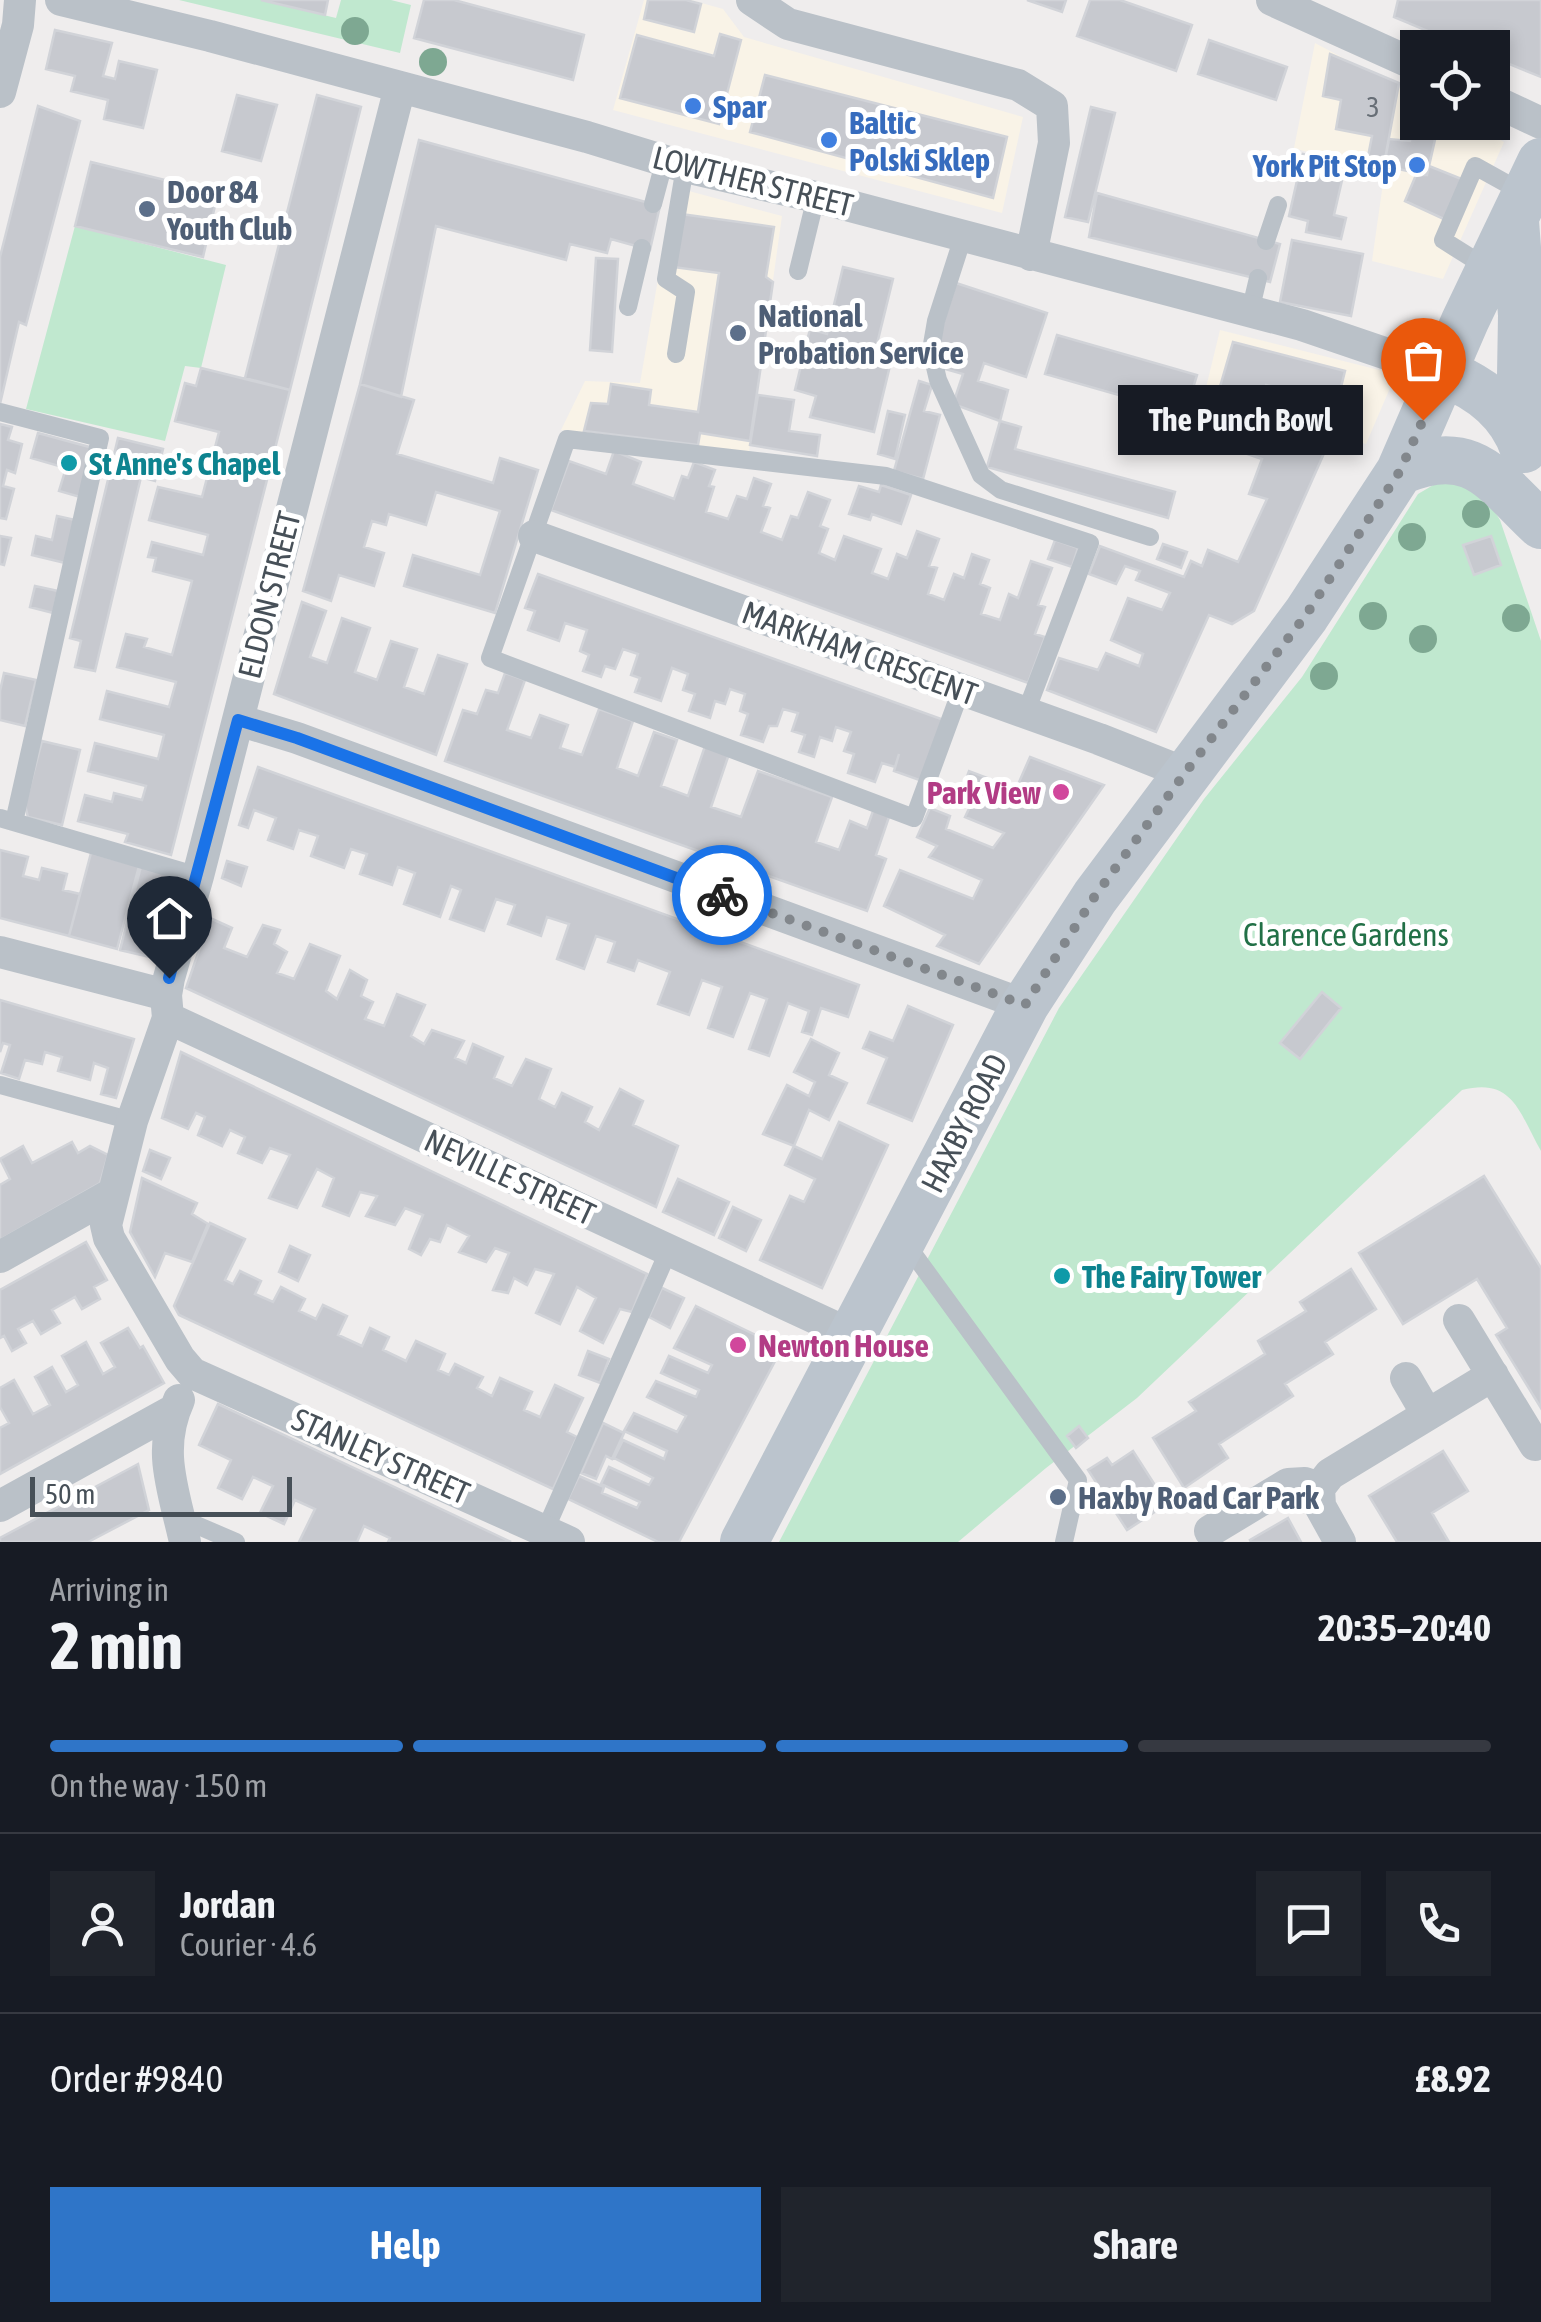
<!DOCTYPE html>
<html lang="en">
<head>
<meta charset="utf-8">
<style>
	body { margin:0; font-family:"Asap Condensed",sans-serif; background:#20242c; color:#f1f3f6; height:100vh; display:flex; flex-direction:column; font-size:38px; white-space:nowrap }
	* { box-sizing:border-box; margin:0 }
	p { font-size:32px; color:#9ea1a6 }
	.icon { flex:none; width:55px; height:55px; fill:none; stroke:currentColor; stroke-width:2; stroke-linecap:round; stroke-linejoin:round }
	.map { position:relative; height:1542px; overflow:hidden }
	.drawer { display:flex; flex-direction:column; background:#171b24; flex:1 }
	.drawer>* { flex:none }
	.controls { position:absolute; left:1400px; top:30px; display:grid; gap:20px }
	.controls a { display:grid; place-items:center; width:110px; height:110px; border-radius:0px; background:#171b24; box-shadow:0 5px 15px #0003; font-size:50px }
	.scale { position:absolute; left:30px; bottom:25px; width:262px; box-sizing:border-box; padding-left:10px; border:5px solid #475058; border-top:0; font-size:28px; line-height:35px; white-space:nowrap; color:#475058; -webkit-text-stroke:8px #fff; paint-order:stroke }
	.pin { position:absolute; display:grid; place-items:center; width:85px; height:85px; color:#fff; margin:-102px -42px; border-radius:50% 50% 50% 0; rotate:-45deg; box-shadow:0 0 10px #0007 }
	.pin .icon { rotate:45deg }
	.courier { position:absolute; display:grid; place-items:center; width:100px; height:100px; margin:-50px; border:8px solid #1a73e8; border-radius:50%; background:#fff; color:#222; box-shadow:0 2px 12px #0007 }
	.bubble { position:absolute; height:70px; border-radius:0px; background:#171b24; box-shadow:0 5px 15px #0003; font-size:32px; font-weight:700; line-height:70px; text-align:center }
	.head em { font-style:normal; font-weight:700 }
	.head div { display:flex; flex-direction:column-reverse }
	.head { display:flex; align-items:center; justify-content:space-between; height:170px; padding:0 50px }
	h1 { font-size:65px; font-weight:700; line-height:75px }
	.bar { display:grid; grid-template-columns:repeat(4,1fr); gap:15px 10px; align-content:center; height:120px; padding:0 50px }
	.bar i { height:12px; border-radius:8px; background:#363941 }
	.bar .current { background:#2f75c8 }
	.bar p { grid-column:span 4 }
	.line { display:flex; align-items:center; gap:25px; padding:0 50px; border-top:2px solid #363941 }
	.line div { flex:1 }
	.round { display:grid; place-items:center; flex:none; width:105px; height:105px; border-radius:0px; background:#20242c }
	.button { display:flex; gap:20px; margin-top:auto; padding:20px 50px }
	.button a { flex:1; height:115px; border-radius:0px; background:#2f75c8; color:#fff; font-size:40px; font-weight:700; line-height:115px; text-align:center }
	.button a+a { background:#20242c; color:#f1f3f6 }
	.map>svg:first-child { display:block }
	.commercial { fill:#f9f3e7 }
	.green { fill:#c0e8cf }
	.building { fill:#c7c9cf; stroke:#d1d3d8; stroke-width:2.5 }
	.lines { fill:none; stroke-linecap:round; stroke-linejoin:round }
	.lane { stroke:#bac1c8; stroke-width:18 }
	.street { stroke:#bac1c8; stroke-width:32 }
	.secondary { stroke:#bbc4cd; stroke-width:48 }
	.tree { fill:#7ea892 }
	.done { stroke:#82878c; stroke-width:10; stroke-dasharray:0 18 }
	.route { stroke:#1a73e8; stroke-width:12 }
	.shop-dot { fill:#3f7fe0; stroke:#fff; stroke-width:4 }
	.service-dot { fill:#5c6f8a; stroke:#fff; stroke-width:4 }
	.culture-dot { fill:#0f9aa8; stroke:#fff; stroke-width:4 }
	.hotel-dot { fill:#d1479c; stroke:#fff; stroke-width:4 }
	.labels { text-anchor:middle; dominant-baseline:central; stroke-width:10; stroke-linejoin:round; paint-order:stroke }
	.number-label { font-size:28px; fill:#676e76 }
	.shop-label { font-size:32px; font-weight:bold; fill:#366cbe; stroke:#fff; text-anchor:start }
	.street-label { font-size:32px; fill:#475058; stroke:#fff }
	.service-label { font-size:32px; font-weight:bold; fill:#4e5e75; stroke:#fff; text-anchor:start }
	.culture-label { font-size:32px; font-weight:bold; fill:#0d838f; stroke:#fff; text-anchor:start }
	.hotel-label { font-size:32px; font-weight:bold; fill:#b23c85; stroke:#fff; text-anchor:end }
	.park-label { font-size:32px; fill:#227047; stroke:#fff }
</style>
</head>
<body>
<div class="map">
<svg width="1541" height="1542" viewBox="0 0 1541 1542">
	<rect width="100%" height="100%" fill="#efeded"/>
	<path class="commercial" d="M644 0H691L723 9 744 37 1023 117 1002 213 613 110Z
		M1315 43 1417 97 1418 122 1467 123 1504 142 1443 279 1372 261 1384 176 1294 148Z
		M674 187 782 216 749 452 561 430 585 381 640 383Z
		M1220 330 1387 372 1390 388 1366 444 1202 404Z"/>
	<path class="green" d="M179 0H261L336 18 341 0H391L411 5 400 53Z
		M75 226 226 265 201 368 185 366 165 441 26 409Z
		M1451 483C1474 489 1488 499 1500 520L1541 641V1151C1519 1112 1513 1077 1462 1090L1137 1398 1046 1468 958 1542H779L1059 1008 1204 799 1302 677 1418 494 1435 484Z"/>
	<path class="building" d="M261 0H328L325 15Z
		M424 0H454L584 35 573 80 414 38Z
		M648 0H686L701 4 694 32 644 19Z
		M1027 0H1066L1062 12Z
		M1090 0H1120L1192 25 1176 71 1077 36Z
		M1398 0H1541V77L1492 57V48H1468L1394 17Z
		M55 30 112 43 103 76 115 79 119 61 157 70 143 128 104 119 108 100 71 91 75 76 46 69Z
		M720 34 741 40 719 124 620 98 637 35 714 56Z
		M1209 40 1287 67 1276 100 1198 74Z
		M1330 54 1399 83 1383 170 1366 167 1372 136 1336 129 1341 100 1323 96Z
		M765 75 1007 137 993 198 750 132Z
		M237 95 277 105 261 161 222 151Z
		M317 95 361 107 290 390 245 378Z
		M1416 102 1418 122H1439L1427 175 1384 166 1389 139 1410 141Z
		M38 106 80 121 26 325 19 322 0 404V257Z
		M1091 107 1115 113 1088 222 1065 217Z
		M419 140 660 206 650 250 611 239 607 253 570 244 566 260 436 226 401 397 360 384Z
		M1303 154 1346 163 1334 215 1346 218 1341 239 1306 232 1308 221 1289 216Z
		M91 162 218 193 203 257 75 226Z
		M1429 166 1464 180 1446 220 1405 201 1416 175H1427Z
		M1097 193 1280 244 1270 282 1089 237Z
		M681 214 774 227 766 277 773 282 750 441 700 433 698 445 584 431 591 403 608 404 611 384 651 390 649 405 698 412 719 273 673 267Z
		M1292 240 1363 254 1351 316 1280 302Z
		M596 258 618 259 612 352 590 350Z
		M843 267 893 279 877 344 894 349 874 432 810 417 816 396 795 390 810 329 827 334Z
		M956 283 1047 313 1026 377 984 363 978 381 1008 390 1000 421 953 404 963 374 945 369 953 346 937 342Z
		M1057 335 1197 375 1185 414 1045 374Z
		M1233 342 1345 371 1325 451 1254 611 1232 624 1209 615 1156 732 1047 690 1059 658 1098 670 1106 653 1139 666 1143 654 1111 640 1128 598 1162 610 1170 593 1136 580 1140 571 1125 566 1116 584 1089 574 1100 546 1184 577 1191 561 1202 566 1208 550 1238 562 1267 499 1249 494 1262 459 1247 454 1252 431 1279 435 1286 414 1273 410 1281 389 1266 385 1259 405 1217 397Z
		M201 368 290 390 171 855 125 842 128 834 78 821 85 795 112 802 114 793 142 800 146 786 88 771 95 743 158 759 164 735 100 719 107 691 169 707 176 682 117 667 126 634 147 639 144 647 172 655 192 581 153 571 156 558 148 557 152 542 203 555 208 535 149 520 158 487 202 497 219 432 175 421 185 383 196 386Z
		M919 381 932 385 924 411 940 415 923 479 894 471Z
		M360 384 414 400 397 454 493 483 500 458 538 470 495 613 404 586 413 555 480 575 500 511 436 492 426 525 389 514 386 525 372 521 364 547 384 553 374 586 339 575 331 601 303 591Z
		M758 395 794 400 789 431 820 435 817 456 750 445Z
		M888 411 905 415 895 459 878 454Z
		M1198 412 1227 418 1224 429 1196 423Z
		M1000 421 1021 427 1015 449 1175 492 1168 518 987 467Z
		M0 424 12 427 8 440 22 444 15 473 7 470 3 486 14 489 6 519 0 518Z
		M38 433 93 448 80 497 59 491 66 468 31 458Z
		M118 438 163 449 155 481 141 477 95 671 75 667 81 641 70 638Z
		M614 451 641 462 633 484 674 499 682 476 688 478 694 462 715 470 709 486 714 487 706 512 728 519 737 496 747 499 754 478 771 484 763 506 770 508 761 532 782 540 791 516 798 518 808 492 830 500 820 526 828 529 819 553 835 560 844 536 881 549 872 573 888 579 897 554 907 558 917 531 939 539 929 566 937 568 928 594 944 600 954 574 964 578 972 554 989 560 980 584 990 588 981 614 1000 620 1009 594 1018 598 1031 561 1052 568 1038 605 1045 607 1035 634 1045 637 1028 683 551 510 569 461 606 474Z
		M881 485 911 495 901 524 872 514 870 520 849 514 859 486 879 492Z
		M57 516 75 520 65 563 32 555 36 536 52 540Z
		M0 536 11 538 4 565 0 564Z
		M1491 536 1501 565 1474 575 1463 545Z
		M1055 540 1078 548 1072 567 1048 559Z
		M1163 544 1187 552 1181 568 1157 559Z
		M538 574 944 720 922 781 894 771 899 754 895 767 882 763 875 782 848 773 854 754 844 751 851 732 836 727 832 741 820 737 814 757 799 752 805 735 792 731 798 713 783 709 777 726H769L763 742 741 735 748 714 740 711 745 694 730 689 725 704 715 701 710 718 689 711 695 694 683 690 688 674 672 668 661 701 635 692 640 678 631 675 638 654 623 649 615 669 605 666 601 677 583 671 589 655 580 651 587 630 565 623 559 641 528 630 535 611 525 608Z
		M35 586 58 591 53 613 30 607Z
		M302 602 326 611 310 657 327 663 342 618 370 628 355 672 377 680 391 641 417 649 404 687 424 694 438 655 467 664 436 755 274 694Z
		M4 673 36 680 25 726 0 720V691Z
		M505 673 525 680 507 730 531 738 540 715 568 725 560 748 582 755 599 709 633 721 617 768 638 776 654 732 677 740 661 786 688 796 705 746 729 754 711 807 741 817 758 771 832 797 816 842 839 850 850 821 867 828 874 808 890 814 876 855 886 859 867 911 445 761 463 710 477 714 486 690 498 693Z
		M42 741 80 750 62 825 28 817 25 805Z
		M1030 757 1104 785 979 964 937 946 945 935 884 906 900 870 973 899 982 880 929 857 937 846 917 837 930 808 950 816 946 829 993 848 1004 833 965 817 975 796 962 790 969 771 1016 789Z
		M258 767 859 985 848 1017 821 1008 812 1035 802 1032 809 1011 788 1003 769 1056 749 1049 767 999 750 993 733 1037 708 1028 722 987 702 980 689 1015 658 1004 670 972 638 960 634 971 608 962 615 942 596 936 584 969 557 959 569 924 547 917 541 936 508 924 515 905 496 899 484 931 450 919 461 890 451 886 440 917 404 904 415 873 398 867 392 885 360 874 367 854 351 849 344 868 311 856 318 836 299 830 293 849 268 840 276 818 254 810 248 828 239 825Z
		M0 850 28 857 23 876 39 880 42 868 67 874 63 890 80 894 69 936 0 918Z
		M91 853 139 866 117 949 69 936Z
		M227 861 247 867 241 886 222 878Z
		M141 866 174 874 168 898 158 896 155 909 165 911 154 958 120 950Z
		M210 918 232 928 224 948 247 957 263 925 280 930 274 944 287 952 277 973 294 979 310 944 340 956 326 991 337 999 350 970 367 980 361 996 373 1002 365 1019 384 1026 397 994 425 1005 411 1036 424 1044 432 1030 464 1041 455 1058 466 1063 473 1044 503 1057 494 1078 512 1086 526 1059 551 1069 539 1099 555 1107 562 1093 592 1107 585 1122 599 1130 620 1089 643 1101 633 1125 678 1146 656 1207 186 988Z
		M1322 992 1341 1008 1300 1059 1280 1043Z
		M0 1000 134 1039 116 1098 101 1094 108 1068 94 1063 90 1080 58 1071 62 1057 45 1052 42 1064 25 1060 19 1079 1 1073 10 1045 3 1043 0 1052Z
		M908 1006 953 1025 912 1121 868 1103 887 1058 863 1048 870 1032 893 1041Z
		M811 1039 839 1053 829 1075 847 1083 829 1120 809 1110 794 1146 763 1134 787 1085 809 1096 815 1082 794 1072Z
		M181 1052 647 1274 632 1312 620 1309 603 1343 580 1331 596 1298 577 1287 560 1324 536 1313 554 1274 535 1269 527 1285 514 1278 508 1293 493 1290 509 1253 495 1248 486 1262 459 1252 469 1236 447 1225 440 1242 430 1239 421 1255 409 1249 423 1215 405 1208 395 1225 366 1216 377 1196 360 1192 349 1216 323 1206 334 1178 317 1169 297 1208 269 1198 290 1155 270 1148 262 1163 238 1153 245 1137 230 1130 222 1146 198 1135 205 1117 196 1113 188 1129 162 1118Z
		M839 1122 888 1145 822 1288 760 1260 790 1196 804 1202 815 1179 785 1165 794 1146 822 1159Z
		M72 1142 78 1153 90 1146 108 1155 100 1183 0 1240V1185L10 1179 0 1159 23 1146 32 1163Z
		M150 1150 170 1158 161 1179 143 1171Z
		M1484 1176 1541 1268V1408L1496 1335 1507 1328 1477 1279 1403 1324 1359 1253Z
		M142 1178 197 1203 192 1214 208 1224 192 1262 165 1253 155 1277 130 1232Z
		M678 1179 729 1202 714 1235 663 1212Z
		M733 1207 761 1220 746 1251 719 1238Z
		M210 1223 245 1239 225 1280 233 1284 240 1271 261 1281 255 1294 273 1302 281 1287 305 1299 299 1311 316 1319 323 1305 347 1316 338 1335 362 1346 370 1328 389 1337 383 1350 406 1361 416 1341 445 1354 438 1370 449 1375 455 1364 483 1377 477 1388 492 1396 500 1378 532 1392 524 1410 540 1417 555 1385 583 1398 567 1432 577 1437 553 1489 179 1315 174 1306Z
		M86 1242 107 1280 94 1287 100 1299 82 1309 75 1297 52 1310 60 1323 41 1334 33 1321 18 1329 26 1343 12 1351 4 1336 0 1338V1290Z
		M290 1246 310 1255 298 1281 279 1272Z
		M1351 1269 1376 1309 1325 1342 1333 1354 1285 1384 1293 1396 1219 1444 1228 1458 1184 1488 1153 1438 1196 1411 1189 1402 1265 1354 1258 1341 1306 1311 1300 1302Z
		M662 1288 684 1298 670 1328 649 1317Z
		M696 1306 782 1348 679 1542H658L568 1499 579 1476 604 1487 602 1493 637 1508 640 1502 601 1484 609 1467 649 1485 653 1478 614 1458 623 1440 664 1459 667 1451 624 1431 634 1413 677 1432 686 1416 647 1397 656 1381 696 1397 699 1390 661 1373 669 1356 708 1373 712 1365 674 1348Z
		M128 1328 140 1348 143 1346 164 1383 0 1474V1428L9 1423 0 1407V1388L14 1380 33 1414 50 1405 35 1377 52 1367 66 1392 78 1385 62 1356 86 1342 103 1374 115 1367 101 1343Z
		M588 1351 609 1359 600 1383 579 1375Z
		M218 1404 511 1542H388L390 1538 364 1526 357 1542H299L315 1509 295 1500 284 1524 260 1513 273 1486 253 1477 242 1499 218 1488 231 1460 199 1445Z
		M603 1423 624 1433 612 1459 606 1456 596 1479 581 1473Z
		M1079 1426 1088 1438 1076 1448 1067 1436Z
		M1133 1451 1167 1504 1127 1530 1088 1470 1107 1458 1112 1465Z
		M1443 1451 1468 1491 1432 1513 1449 1542H1397L1369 1496Z
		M138 1464 149 1510 88 1542H0V1538Z
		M1288 1518 1301 1542H1251L1250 1540Z"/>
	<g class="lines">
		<path class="lane" d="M653 204 665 159
			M963 237 936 321 931 350 938 380 981 475 1001 490 1150 537
			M1266 241 1278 205
			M1489 269 1443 240 1475 166 1522 192
			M798 271 816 197
			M628 307 642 248
			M1250 312 1258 278
			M676 354 686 292 666 279 685 167
			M0 412 100 438 14 822
			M961 690 914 818 490 658 567 439 886 476 1090 543 1026 712
			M0 818 198 876
			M0 1085 132 1121
			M904 1241 1078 1480 1064 1542
			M180 1518 236 1542
			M543 1535 668 1252"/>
		<path class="street" d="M61 0 210 36 587 137 685 167 816 197 1302 325 1443 373
			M752 0 788 24 1018 85 1052 106 1054 143 1031 255
			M1272 0 1418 66
			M400 87 198 876 169 978 166 995 168 1018 132 1121 106 1225 109 1238 180 1359 192 1373 569 1542
			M0 92 18 25 20 0
			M1492 100 1541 123
			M534 536 1099 739 1185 773
			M238 720 297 738 1025 1005
			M0 952 166 995
			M168 1018 852 1335
			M0 1257 114 1193
			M1459 1320 1535 1445
			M1406 1378 1427 1414
			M179 1400C156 1450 174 1491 185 1542
			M0 1506 174 1410
			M1210 1531 1288 1484 1305 1483 1319 1488
			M1340 1542 1320 1506 1319 1488 1330 1474 1493 1375"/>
		<path class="secondary" d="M1515 221 1522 315 1520 437
			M1443 373C1480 387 1511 410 1524 449
			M1400 471C1473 440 1493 480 1541 525
			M744 1542 1025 1005 1095 897 1306 615 1400 471 1465 321 1541 162"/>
	</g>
	<g class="tree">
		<circle cx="355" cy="31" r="14"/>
		<circle cx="433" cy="62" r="14"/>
		<circle cx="1476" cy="514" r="14"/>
		<circle cx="1412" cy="537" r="14"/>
		<circle cx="1373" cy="616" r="14"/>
		<circle cx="1516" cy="618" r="14"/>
		<circle cx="1423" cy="639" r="14"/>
		<circle cx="1324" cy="676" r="14"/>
	</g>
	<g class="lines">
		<path class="done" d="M722 895 1025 1005 1095 896 1185 773 1306 615 1400 471 1423 420"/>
		<path class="route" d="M169 978 238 720 297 738 722 895"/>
	</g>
	<g class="shop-dot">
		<circle cx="693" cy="106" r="10"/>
		<circle cx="829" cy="140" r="10"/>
		<circle cx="1417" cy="165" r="10"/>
	</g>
	<g class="service-dot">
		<circle cx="147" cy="209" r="10"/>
		<circle cx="738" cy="333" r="10"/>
		<circle cx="1058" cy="1497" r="10"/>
	</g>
	<g class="culture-dot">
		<circle cx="69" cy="463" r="10"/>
		<circle cx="1062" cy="1276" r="10"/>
	</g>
	<g class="hotel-dot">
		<circle cx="1061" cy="792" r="10"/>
		<circle cx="738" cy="1345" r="10"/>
	</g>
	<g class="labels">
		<g class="number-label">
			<text x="1373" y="107">3</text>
		</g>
		<g class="shop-label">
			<text x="713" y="106">Spar</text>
			<text x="849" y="122">Baltic<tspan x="849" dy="37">Polski Sklep</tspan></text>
			<text x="1397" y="165" text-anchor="end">York Pit Stop</text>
		</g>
		<g class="street-label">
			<text transform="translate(753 181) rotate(14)">LOWTHER STREET</text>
			<text transform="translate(269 595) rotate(-76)">ELDON STREET</text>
			<text transform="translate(860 653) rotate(20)">MARKHAM CRESCENT</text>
			<text transform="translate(964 1123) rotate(-63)">HAXBY ROAD</text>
			<text transform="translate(510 1177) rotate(25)">NEVILLE STREET</text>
			<text transform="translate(381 1456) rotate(24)">STANLEY STREET</text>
		</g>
		<g class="service-label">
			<text x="167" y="191">Door 84<tspan x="167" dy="37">Youth Club</tspan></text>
			<text x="758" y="315">National<tspan x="758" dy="37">Probation Service</tspan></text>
			<text x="1078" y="1497">Haxby Road Car Park</text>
		</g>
		<g class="culture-label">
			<text x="89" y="463">St Anne's Chapel</text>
			<text x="1082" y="1276">The Fairy Tower</text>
		</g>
		<g class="hotel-label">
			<text x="1041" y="792">Park View</text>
			<text x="758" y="1345" text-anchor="start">Newton House</text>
		</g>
		<g class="park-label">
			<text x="1346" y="934">Clarence Gardens</text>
		</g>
	</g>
</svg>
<div class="controls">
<a><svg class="icon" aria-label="locate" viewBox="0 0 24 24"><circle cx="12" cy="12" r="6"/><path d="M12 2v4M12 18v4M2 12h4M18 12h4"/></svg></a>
</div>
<div class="scale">50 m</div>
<div class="pin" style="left:1423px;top:420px;background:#ea580c"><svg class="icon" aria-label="bag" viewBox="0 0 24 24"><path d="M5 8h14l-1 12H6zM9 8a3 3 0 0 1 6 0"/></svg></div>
<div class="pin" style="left:169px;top:978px;background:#1f2937"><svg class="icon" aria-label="home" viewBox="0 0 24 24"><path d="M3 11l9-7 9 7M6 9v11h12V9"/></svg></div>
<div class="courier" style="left:722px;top:895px"><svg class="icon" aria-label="bike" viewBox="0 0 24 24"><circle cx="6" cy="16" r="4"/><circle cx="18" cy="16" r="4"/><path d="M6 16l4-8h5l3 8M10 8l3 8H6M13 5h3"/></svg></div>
<div class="bubble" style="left:1118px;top:385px;width:245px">The Punch Bowl</div>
</div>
<section class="drawer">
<div class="head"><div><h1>2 min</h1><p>Arriving in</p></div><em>20:35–20:40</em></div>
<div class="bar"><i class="current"></i><i class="current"></i><i class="current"></i><i></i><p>On the way · 150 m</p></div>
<div class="line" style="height:180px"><a class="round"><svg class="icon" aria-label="person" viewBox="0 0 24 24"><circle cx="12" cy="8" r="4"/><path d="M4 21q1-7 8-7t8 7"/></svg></a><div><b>Jordan</b><p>Courier · 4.6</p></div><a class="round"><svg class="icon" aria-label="chat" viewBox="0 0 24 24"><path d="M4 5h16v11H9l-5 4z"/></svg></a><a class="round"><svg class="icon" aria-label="phone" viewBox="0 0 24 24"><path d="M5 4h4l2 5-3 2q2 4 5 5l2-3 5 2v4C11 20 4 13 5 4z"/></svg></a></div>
<div class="line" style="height:130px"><div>Order #9840</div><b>£8.92</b></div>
<div class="button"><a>Help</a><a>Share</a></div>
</section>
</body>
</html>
